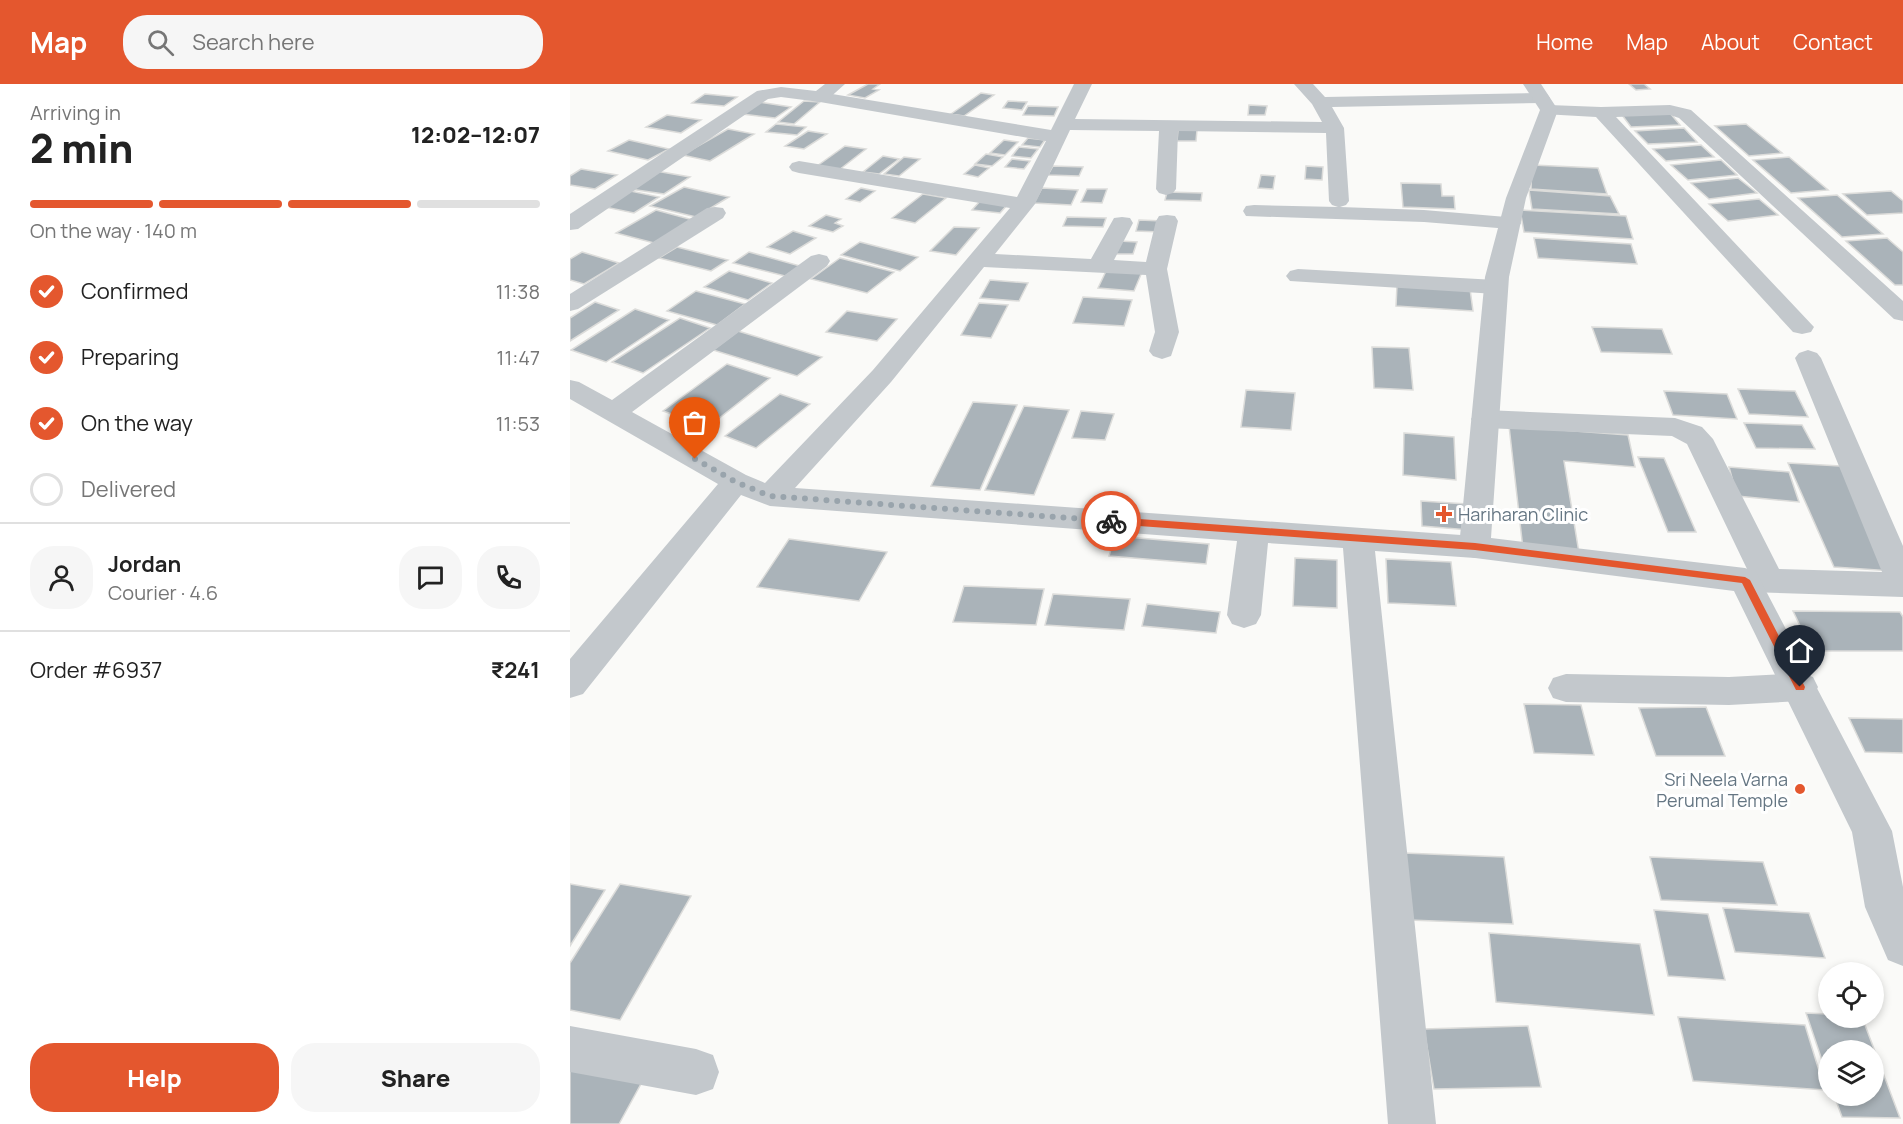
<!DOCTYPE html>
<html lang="en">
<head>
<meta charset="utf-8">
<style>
	body { margin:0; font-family:Manrope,sans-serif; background:#f6f6f6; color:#222; height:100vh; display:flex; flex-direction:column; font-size:22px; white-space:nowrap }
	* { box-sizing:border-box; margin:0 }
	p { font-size:20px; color:#767676 }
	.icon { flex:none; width:33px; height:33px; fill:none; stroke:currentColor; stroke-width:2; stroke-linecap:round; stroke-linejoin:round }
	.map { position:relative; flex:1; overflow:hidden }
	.details { display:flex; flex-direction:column; background:#fff; width:570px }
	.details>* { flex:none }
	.buttons { position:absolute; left:1248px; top:878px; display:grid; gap:12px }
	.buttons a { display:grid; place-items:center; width:66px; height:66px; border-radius:50%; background:#fff; box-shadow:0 3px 9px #0003; font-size:30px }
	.pin { position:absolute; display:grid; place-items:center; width:51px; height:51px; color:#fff; margin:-62px -26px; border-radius:50% 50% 50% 0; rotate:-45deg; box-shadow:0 0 6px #0007 }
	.pin .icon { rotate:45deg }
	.courier { position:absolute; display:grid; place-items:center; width:60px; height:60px; margin:-30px; border:4px solid #e4572e; border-radius:50%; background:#fff; color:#222; box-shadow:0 2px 8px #0007 }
	.overview em { font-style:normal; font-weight:800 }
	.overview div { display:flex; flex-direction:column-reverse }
	.overview { display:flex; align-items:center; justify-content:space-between; height:102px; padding:0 30px }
	h1 { font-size:39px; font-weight:800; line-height:45px }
	.bar { display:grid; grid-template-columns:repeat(4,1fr); gap:9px 6px; align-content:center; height:72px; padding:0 30px }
	.bar i { height:8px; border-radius:4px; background:#e0e0e0 }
	.bar .selected { background:#e4572e }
	.bar p { grid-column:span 4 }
	.line { display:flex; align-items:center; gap:15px; padding:0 30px; border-top:2px solid #e0e0e0 }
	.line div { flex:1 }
	.round { display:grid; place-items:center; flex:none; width:63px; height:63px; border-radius:24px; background:#f6f6f6 }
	ol { padding:0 30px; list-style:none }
	li { display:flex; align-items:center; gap:18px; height:66px }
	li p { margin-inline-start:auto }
	li .icon { padding:6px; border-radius:50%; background:#e4572e; color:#fff; stroke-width:4 }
	li:last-child { color:#767676 }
	li i { width:33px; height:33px; border:3px solid #e0e0e0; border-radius:50% }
	.cta { display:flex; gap:12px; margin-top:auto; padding:12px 30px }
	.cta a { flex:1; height:69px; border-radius:24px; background:#e4572e; color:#fff; font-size:24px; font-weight:800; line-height:69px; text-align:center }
	.cta a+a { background:#f6f6f6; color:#222 }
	header { display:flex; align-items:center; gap:36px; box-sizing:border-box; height:84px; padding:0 30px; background:#e4572e; color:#fff }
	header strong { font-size:28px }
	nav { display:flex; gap:33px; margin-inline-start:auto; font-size:21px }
	.search { width:420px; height:54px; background:#f6f6f6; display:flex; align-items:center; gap:15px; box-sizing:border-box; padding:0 21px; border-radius:24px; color:#767676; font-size:22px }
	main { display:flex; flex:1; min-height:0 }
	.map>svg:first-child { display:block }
	.building { fill:#aab3b9; stroke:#dcdcda; stroke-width:1.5 }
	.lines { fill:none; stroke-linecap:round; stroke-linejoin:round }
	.minor { fill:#c3c8cc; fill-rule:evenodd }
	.tertiary { fill:#c3c8cc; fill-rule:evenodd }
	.route { fill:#e4572e }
	.done { stroke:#99a4ac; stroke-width:6; stroke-dasharray:0 10.8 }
	.poi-dot { fill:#e4572e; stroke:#fff; stroke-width:2 }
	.labels { text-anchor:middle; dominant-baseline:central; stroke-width:6; stroke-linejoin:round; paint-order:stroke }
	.poi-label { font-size:18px; fill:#657683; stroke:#fff; text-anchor:start }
</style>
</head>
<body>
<header>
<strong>Map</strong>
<div class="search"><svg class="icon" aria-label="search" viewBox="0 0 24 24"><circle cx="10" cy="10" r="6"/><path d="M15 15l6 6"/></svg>Search here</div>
<nav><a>Home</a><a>Map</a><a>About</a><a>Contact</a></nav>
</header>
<main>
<section class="details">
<div class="overview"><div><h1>2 min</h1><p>Arriving in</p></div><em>12:02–12:07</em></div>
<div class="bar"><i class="selected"></i><i class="selected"></i><i class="selected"></i><i></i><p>On the way · 140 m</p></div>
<ol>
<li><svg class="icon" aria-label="check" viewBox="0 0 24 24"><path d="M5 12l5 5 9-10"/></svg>Confirmed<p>11:38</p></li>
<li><svg class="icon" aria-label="check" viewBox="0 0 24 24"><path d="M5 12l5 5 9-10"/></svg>Preparing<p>11:47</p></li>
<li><svg class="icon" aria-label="check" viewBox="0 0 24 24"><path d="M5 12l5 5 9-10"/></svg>On the way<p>11:53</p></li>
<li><i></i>Delivered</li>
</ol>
<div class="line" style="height:108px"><a class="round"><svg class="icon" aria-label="person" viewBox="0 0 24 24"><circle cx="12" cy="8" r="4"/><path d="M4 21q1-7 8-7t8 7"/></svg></a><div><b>Jordan</b><p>Courier · 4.6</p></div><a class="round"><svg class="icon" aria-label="chat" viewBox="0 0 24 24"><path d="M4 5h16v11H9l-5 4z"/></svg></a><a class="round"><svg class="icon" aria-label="phone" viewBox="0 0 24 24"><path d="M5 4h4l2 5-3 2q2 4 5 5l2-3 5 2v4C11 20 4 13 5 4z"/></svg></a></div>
<div class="line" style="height:78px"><div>Order #6937</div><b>₹241</b></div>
<div class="cta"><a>Help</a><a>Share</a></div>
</section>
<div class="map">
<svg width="1333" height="1040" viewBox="0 0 1333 1040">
	<rect width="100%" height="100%" fill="#fafaf8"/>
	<path class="building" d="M298 0H310L303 5 309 6 295 14 278 11Z
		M1059 0H1074L1080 5 1066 6Z
		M411 9 424 11 394 32 381 30Z
		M135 10 167 13 154 22 122 19Z
		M234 17 250 18 224 40 208 38Z
		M438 17 457 18 452 26 433 24Z
		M189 18 221 23 205 34 172 30Z
		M679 21 697 22 695 31H678Z
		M458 22 488 23 484 32 453 31Z
		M1100 29 1110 41 1061 43 1052 31Z
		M97 31 131 36 111 49 76 43Z
		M206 40 236 43 227 51 196 48Z
		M1176 40 1212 69 1179 72 1145 42Z
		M1114 44 1127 58 1078 60 1065 47Z
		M158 45 184 50 140 77 112 71Z
		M608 46H627L626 57H607Z
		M238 47 257 50 234 65 215 62Z
		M458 54 475 56 470 63 452 61Z
		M59 56 99 65 78 76 38 67Z
		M434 56 448 58 435 71 420 69Z
		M1131 61 1144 73 1096 77 1083 65Z
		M275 62 296 65 269 86 247 82Z
		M449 63 468 65 461 74 442 72Z
		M416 70 433 73 422 82 405 80Z
		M313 72 329 75 309 90 293 88Z
		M334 73 350 75 329 92 314 90Z
		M1219 73 1258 106 1221 109 1183 76Z
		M442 75 460 77 454 85 435 83Z
		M1151 76 1167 91 1118 96 1101 81Z
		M405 81 419 84 408 93 394 90Z
		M962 81 1028 84 1037 110 961 105Z
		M483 82 513 83 509 92 478 91Z
		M736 82 753 83 752 96 735 95Z
		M11 85 47 91 25 105 0 101V92Z
		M86 87 120 93 94 110 60 105Z
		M691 91 705 92 703 105 688 104Z
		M1168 94 1187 109 1139 115 1121 99Z
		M831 99 871 100 872 112H884L885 125 833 123Z
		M114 103 159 113 126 133 80 122Z
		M291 104 305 107 290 118 276 115Z
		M472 104 508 106 501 121 464 119Z
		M517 105H537L532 119 511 118Z
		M56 106 89 113 64 129 30 122Z
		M959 106 1040 112 1049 130 962 125Z
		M1321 107 1333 117V129L1297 131 1273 110Z
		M597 108 632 109 631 117 595 116Z
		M353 110 376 114 345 139 322 134Z
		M1267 111 1313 150 1272 153 1228 114Z
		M1189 115 1208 131 1158 137 1139 120Z
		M411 116 438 120 430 129 402 126Z
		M86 126 123 136 84 159 46 149Z
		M950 126 1056 132 1063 155 954 148Z
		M256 131 271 135 265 139 273 142 263 148 239 142Z
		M497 133 536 134 533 143 493 142Z
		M569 136 593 137 591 148 566 147Z
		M384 143 409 144 386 171 360 167Z
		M223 147 246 154 220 170 197 163Z
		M964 154 1061 160 1067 180 968 174Z
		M1317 154 1333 168V201H1325L1276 157Z
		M549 157 567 158 563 170H545Z
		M290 158 348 173 330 187 271 171Z
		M107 163 158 176 141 187 89 174Z
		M12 168 49 179 14 200 0 196V175Z
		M179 168 230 182 215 192 163 179Z
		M270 174 324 188 297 209 241 195Z
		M537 185 572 188 564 207 528 204Z
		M159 187 202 199 178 216 134 203Z
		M420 196 458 199 449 217 410 214Z
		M827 201 900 205 903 227 826 222Z
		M126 207 175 220 147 241 97 227Z
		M513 213 562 216 554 242 503 239Z
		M25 218 49 226 0 257V234Z
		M409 219 438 221 421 254 391 251Z
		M65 225 99 236 36 278 1 266Z
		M277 227 327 235 307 257 256 248Z
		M110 234 140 244 73 289 42 278Z
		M1022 243 1092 245 1102 270 1031 268Z
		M168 247 252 273 227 292 143 266Z
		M802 263 839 264 843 306 804 304Z
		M157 280 200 294 138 343 93 327Z
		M1168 305 1225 307 1238 333 1179 330Z
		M676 306 725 309 721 346 671 343Z
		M1094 307 1157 310 1167 335 1103 331Z
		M210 310 240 320 186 364 155 352Z
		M403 318 447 321 410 406 361 402Z
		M454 322 499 326 464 411 415 406Z
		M511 327 544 330 535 356 502 354Z
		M1174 339 1232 341 1245 365 1186 364Z
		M939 342 1058 351 1065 383 994 377 1009 469 953 465Z
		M834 349 884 353 886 396 833 391Z
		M1068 373 1094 374 1126 448H1098Z
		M1218 379 1270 382 1322 487 1264 483Z
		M1159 383 1219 388 1229 418 1167 412Z
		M851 417 897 420 899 446 852 442Z
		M545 452 639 460 636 480 539 472Z
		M219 455 317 468 289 517 187 503Z
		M725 474 767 476V524L723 522Z
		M816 475 881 478 886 522 818 519Z
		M394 502 474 505 466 541 383 538Z
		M483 510 560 515 554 546 475 541Z
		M577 520 650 528 646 549 572 542Z
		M1223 527 1330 528 1333 533V567H1242Z
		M954 620 1011 621 1024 671 964 669Z
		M1136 623 1155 672H1086L1069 624Z
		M1279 634 1333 635V669L1295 668Z
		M833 769 934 773 943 840 839 836Z
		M1080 773 1193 778 1207 821 1091 816Z
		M0 800 35 806 0 862Z
		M50 800 121 812 50 936 0 926V879Z
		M1153 824 1239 829 1255 874 1165 868Z
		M1084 826 1138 830 1155 896 1098 892Z
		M919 849 1070 860 1084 931 926 918Z
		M1236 929 1258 930V933H1292L1330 1034 1272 1033 1264 1011H1304V966H1258V994Z
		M1108 933 1235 941 1255 1006 1123 997Z
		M958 942 971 1003 864 1005 854 945Z
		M0 982 72 998 49 1040H0Z"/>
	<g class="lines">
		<path class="minor" d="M504 0H522L505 35 752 38 742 20 724 0H743L755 13 971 9 977 10 980 14 977 18 971 19 762 23 774 44 779 117 776 121 770 123 854 126 948 134 951 139 948 144 940 145 854 138 676 132 673 127 676 122 684 121 768 123 762 121 759 117 756 49 608 47 606 105 603 109 596 111 589 109 586 105 589 47 500 46 465 120 425 170 521 175 544 134 552 133 560 134 563 139 544 176 576 178 586 137 589 132 597 131 605 132 608 137 597 185 609 248 601 272 592 275 583 272 579 267 585 248 576 191 414 183 321 298 225 404 905 452 916 455 921 463 916 471 905 474 805 467 866 1040H818L773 464 698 459 691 531 686 540 674 544 662 540 657 531 667 457 200 422 171 411 13 610 0 614V575L148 400 0 315V296L9 298 42 316 241 172 249 170 257 172 260 177 257 182 62 328 176 391 195 399 303 286 440 124 229 89 222 87 219 83 222 79 229 77 447 113 476 57 250 18 244 17 241 13 244 9 250 8 481 46Z
			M979 21 1031 23 1100 21 1121 26 1333 217V237L1324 235 1109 34 1100 31 1046 33 1244 243 1241 248 1232 250 1223 248 1026 33 973 30 970 26 973 22Z
			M145 123 153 124 156 129 153 134 8 225 0 227V210L137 124Z
			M728 185 926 196 934 198 938 203 934 208 926 210 720 197 716 192 720 187Z
			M1238 266 1247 269 1251 274 1333 462V513L1179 508 1168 504 1163 496 1168 488 1177 485 1117 360 1102 352 915 344 905 341 901 335 905 329 915 326 1105 334 1132 343 1143 355 1209 485 1312 488 1225 274 1229 269Z
			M1230 589 1243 593 1248 603 1243 613 1230 617 1159 621 996 618 983 614 978 604 983 594 996 590 1159 593Z
			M0 942 126 965 143 971 149 988 143 1005 126 1011 0 988Z"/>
		<path class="tertiary" d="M255 0H275L256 17 250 18 211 13 198 15 8 145 0 146V130L187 7 211 3 246 7Z
			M953 0H971L988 26 956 114 939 193 921 454 1175 484 1186 488 1322 747 1333 803V882L1318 876 1295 823 1282 748 1164 507 905 474 894 471 889 463 915 193 936 114 970 26Z"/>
	</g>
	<path class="route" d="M541 433 905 459 1175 493 1180 496 1235 603 1234 606H1226L1172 499 905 466 541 440 537 437Z"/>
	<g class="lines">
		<path class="done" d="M125 375 166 398 200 412 541 437"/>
	</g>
	<g class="poi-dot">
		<path d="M871 421h6v6h6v6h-6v6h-6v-6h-6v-6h6z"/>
		<circle cx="1230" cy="705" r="6"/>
	</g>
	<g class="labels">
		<g class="poi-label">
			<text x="888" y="430">Hariharan Clinic</text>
			<text x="1218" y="695" text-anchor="end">Sri Neela Varna<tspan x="1218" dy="21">Perumal Temple</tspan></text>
		</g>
	</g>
</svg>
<div class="buttons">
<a><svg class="icon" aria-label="locate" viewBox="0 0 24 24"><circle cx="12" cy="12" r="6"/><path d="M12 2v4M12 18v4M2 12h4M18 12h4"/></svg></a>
<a><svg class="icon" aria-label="layers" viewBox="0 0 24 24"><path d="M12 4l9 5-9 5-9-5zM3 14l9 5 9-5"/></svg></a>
</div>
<div class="pin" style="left:125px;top:375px;background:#ea580c"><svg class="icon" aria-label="bag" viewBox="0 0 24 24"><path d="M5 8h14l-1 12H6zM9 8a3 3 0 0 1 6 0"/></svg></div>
<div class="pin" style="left:1230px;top:603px;background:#1f2937"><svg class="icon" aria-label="home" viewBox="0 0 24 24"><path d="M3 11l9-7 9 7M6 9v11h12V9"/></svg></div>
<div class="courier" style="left:541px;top:437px"><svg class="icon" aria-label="bike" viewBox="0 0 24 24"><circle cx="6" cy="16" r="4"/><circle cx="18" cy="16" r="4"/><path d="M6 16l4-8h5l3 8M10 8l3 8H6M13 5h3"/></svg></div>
</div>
</main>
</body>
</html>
